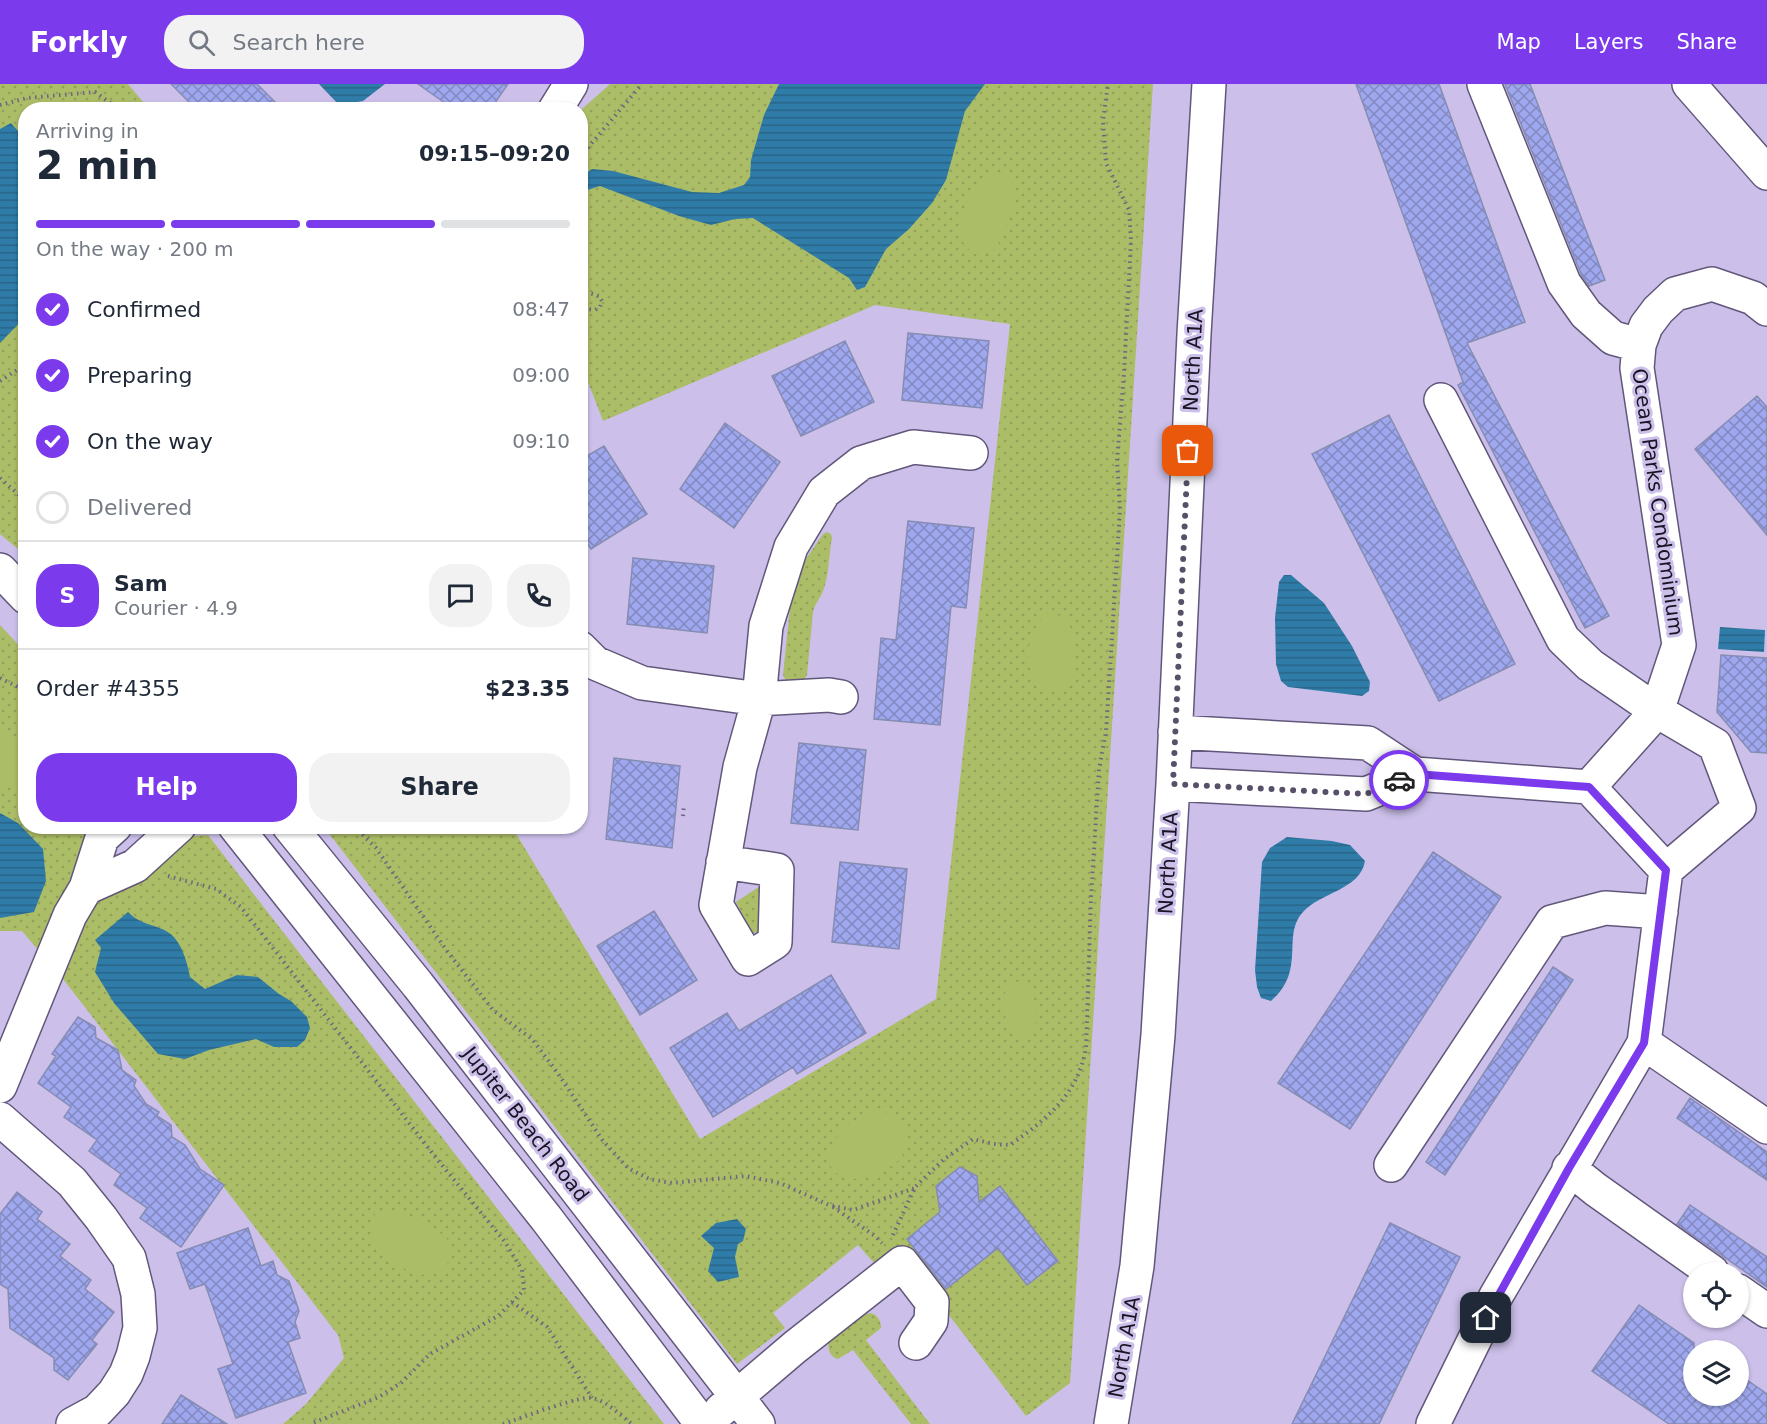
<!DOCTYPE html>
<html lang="en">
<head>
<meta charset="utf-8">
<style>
	body { margin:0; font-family:"DejaVu Sans",sans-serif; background:#f2f2f3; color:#1f2937; height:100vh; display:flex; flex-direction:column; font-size:22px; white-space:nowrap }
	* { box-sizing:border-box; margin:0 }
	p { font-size:20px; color:#747a83 }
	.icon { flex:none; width:33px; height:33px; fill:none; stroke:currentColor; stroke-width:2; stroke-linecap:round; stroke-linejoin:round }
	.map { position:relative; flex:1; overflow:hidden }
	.details { position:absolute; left:18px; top:18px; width:570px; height:732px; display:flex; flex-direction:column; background:#fff; border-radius:24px; box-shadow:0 2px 4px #0004 }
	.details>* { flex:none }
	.buttons { position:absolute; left:1683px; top:1178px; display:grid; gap:12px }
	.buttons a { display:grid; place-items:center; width:66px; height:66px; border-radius:50%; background:#fff; box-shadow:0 2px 4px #0004; font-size:30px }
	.pin { position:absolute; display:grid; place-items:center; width:51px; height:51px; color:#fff; margin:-26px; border-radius:12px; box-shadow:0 3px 9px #0006 }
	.courier { position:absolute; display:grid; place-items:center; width:60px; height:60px; margin:-30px; border:4px solid #7c3aed; border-radius:50%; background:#fff; color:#222; box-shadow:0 2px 8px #0007 }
	.head em { font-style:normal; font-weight:700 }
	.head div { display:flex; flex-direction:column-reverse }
	.head { display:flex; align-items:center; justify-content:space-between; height:102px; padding:0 18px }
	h1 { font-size:39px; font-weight:700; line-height:45px }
	.bar { display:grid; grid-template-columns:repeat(4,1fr); gap:9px 6px; align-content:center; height:72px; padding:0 18px }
	.bar i { height:8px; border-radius:4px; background:#e0e1e3 }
	.bar .selected { background:#7c3aed }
	.bar p { grid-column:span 4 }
	.line { display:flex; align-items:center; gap:15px; padding:0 18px; border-top:2px solid #e0e1e3 }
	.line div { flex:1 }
	.round { display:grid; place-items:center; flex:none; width:63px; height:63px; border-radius:24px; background:#f2f2f3 }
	ol { padding:0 18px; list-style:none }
	li { display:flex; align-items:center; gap:18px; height:66px }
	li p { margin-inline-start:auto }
	li .icon { padding:6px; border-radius:50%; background:#7c3aed; color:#fff; stroke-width:4 }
	li:last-child { color:#747a83 }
	li i { width:33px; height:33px; border:3px solid #e0e1e3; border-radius:50% }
	.action { display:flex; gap:12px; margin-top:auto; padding:12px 18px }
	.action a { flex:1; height:69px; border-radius:24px; background:#7c3aed; color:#fff; font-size:24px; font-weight:700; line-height:69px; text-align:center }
	.action a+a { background:#f2f2f3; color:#1f2937 }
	header { display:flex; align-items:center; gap:36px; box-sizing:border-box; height:84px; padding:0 30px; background:#7c3aed; color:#fff }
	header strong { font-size:28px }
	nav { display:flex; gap:33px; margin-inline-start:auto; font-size:21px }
	.search { width:420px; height:54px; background:#f2f2f3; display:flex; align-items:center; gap:15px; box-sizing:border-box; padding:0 21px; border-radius:24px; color:#747a83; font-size:22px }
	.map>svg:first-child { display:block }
	.grass { fill:url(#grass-dots) }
	.green { fill:#acbd67 }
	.water { fill:url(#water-rules) }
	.building { fill:url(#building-cross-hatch); stroke:#868cb3; stroke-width:1.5 }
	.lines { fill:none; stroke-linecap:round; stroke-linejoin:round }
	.minor-casing { stroke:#62577b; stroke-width:36 }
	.path { stroke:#6d6581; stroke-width:4; stroke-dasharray:1.5 4.5; stroke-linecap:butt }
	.minor { stroke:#fff; stroke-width:33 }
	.done { stroke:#585069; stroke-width:6; stroke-dasharray:0 10.8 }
	.route { stroke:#7c3aed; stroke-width:8 }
	.labels { text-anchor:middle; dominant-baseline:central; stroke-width:6; stroke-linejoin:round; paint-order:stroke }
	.street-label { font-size:20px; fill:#191423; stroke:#ccc0ea }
</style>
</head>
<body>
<header>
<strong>Forkly</strong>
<div class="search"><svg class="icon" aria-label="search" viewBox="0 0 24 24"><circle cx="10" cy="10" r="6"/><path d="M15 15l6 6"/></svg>Search here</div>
<nav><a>Map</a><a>Layers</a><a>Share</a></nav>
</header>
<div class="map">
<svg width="1767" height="1340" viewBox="0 0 1767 1340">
	<defs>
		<pattern id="grass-dots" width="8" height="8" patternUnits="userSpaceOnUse" patternTransform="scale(1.5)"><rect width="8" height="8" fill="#acbd67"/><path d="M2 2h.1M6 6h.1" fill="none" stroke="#93a259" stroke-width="1.8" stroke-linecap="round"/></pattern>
		<pattern id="water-rules" width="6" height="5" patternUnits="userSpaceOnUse" patternTransform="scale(1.5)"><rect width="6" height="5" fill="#307ca8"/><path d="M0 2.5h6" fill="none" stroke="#286488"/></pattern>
		<pattern id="building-cross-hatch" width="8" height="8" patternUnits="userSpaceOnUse" patternTransform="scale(1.5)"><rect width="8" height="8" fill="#9fa8ee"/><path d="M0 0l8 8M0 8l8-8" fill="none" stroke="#8188c0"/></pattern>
	</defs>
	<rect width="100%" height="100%" fill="#ccc0ea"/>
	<path class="grass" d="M0 0H128L149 25 26 26 25 471 0 450Z
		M610 0H1153L1070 1299 1026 1332 897 1163 874 1179 858 1161 773 1229 785 1244 737 1280 324 743H512L700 1055 936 915 1010 240 875 221 603 337 581 280V26Z
		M827 448 831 450 832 454C829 469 829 494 823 507 820 515 815 519 813 528L807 591 804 596 791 599 786 597 783 591 793 494 823 450Z
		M0 541 25 568 26 742 95 743 91 747 39 867 22 847H0Z
		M208 751 664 1340H283L306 1320 344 1274 338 1251 60 891 83 836 103 810 191 752Z
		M761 803 760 847 754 849 751 847 736 818 757 804Z
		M871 1229C878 1231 881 1237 881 1244L866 1256 930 1340H911L853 1266 838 1275C830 1273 827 1265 829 1256L866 1230Z"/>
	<path class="green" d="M1001 89C1026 102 1012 124 1005 144 1002 151 1000 161 993 166 989 169 981 170 975 170 968 165 962 160 961 152 957 127 975 93 1001 89Z
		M25 326V363C20 352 15 335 25 326Z
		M1046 530 1063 532C1074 544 1074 555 1073 571 1073 579 1074 591 1069 598 1059 610 1041 608 1034 595 1022 573 1030 546 1046 530Z
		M0 645C14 658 36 682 23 702L12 704 0 699Z
		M1019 897C1020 897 1027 900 1028 901 1036 908 1039 940 1033 948 1029 952 1025 953 1020 953 1002 942 994 903 1019 897Z
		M879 1026C930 1042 907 1086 865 1093 861 1094 856 1095 851 1095 846 1094 839 1090 834 1088L826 1075C836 1045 850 1036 879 1026Z
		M387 1125C403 1129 442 1144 450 1159 452 1163 451 1169 452 1174 448 1178 444 1185 439 1188 413 1201 373 1167 368 1142L376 1129Z"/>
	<path class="water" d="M319 0H385L363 17 339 21Z
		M779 0H985L965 27 946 96 932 119 909 145 886 165 865 203 857 206 849 194 753 134 735 135 711 141 679 132 600 102 581 108V93L592 85 613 87 692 108 719 109 744 101 750 93 751 76 764 31Z
		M11 39 25 55V61L26 232 0 259V45Z
		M1284 491H1291L1324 519 1352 562 1370 598 1369 607 1362 612 1288 603 1281 597 1276 580 1275 534 1279 498Z
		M1720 543 1765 546 1764 568 1718 565Z
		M0 729 18 739 43 765 46 797 34 828 0 834Z
		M1287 753 1332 757 1350 761 1365 777C1360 806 1321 808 1303 828 1281 852 1307 886 1271 917L1261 914 1257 903 1255 886 1262 778 1270 764Z
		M128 828C141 841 151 839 166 847 181 855 187 877 190 893L205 905 237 891 258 893 279 910 291 917 307 933 310 944 305 956 297 963H274L256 955 209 966 185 975 158 970 114 919 95 888 101 864 95 856Z
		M737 1135 746 1145 743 1157 738 1160 735 1173 739 1193 718 1198 708 1187 714 1164 701 1152 716 1139Z"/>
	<path class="building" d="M171 0H257L283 26H197Z
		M418 0H508L490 26H455Z
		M1356 0H1439L1525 238 1467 259 1609 532 1585 544 1458 301 1463 298Z
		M1505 0H1530L1605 196 1589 202 1581 190Z
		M908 249 989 257 982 324 902 316Z
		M845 257 874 318 801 352 772 292Z
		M1757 312 1767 323V451L1695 365Z
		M1389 331 1515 580 1439 617 1312 370Z
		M725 339 780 378 734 444 680 405Z
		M604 362 647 430 591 465 580 449V376Z
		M908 437 974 444 966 524 951 522 940 641 874 635 881 554 896 556Z
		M633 474 714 482 707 549 627 540Z
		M1721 571 1767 574V669L1751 668 1717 628Z
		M799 659 866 666 858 746 791 739Z
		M614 674 680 682 672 764 606 755Z
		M1433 768 1501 813 1350 1045 1278 999Z
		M840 778 907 785 899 865 832 858Z
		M654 827 697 896 640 931 597 862Z
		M1553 883 1573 896 1445 1091 1426 1078Z
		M831 891 866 949 797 990 793 983 713 1033 670 964 727 929 739 947Z
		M78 933 95 943 96 954 118 966 122 986 136 996 134 1002 146 1020 159 1028 157 1032 171 1041 172 1053 185 1061 200 1085 224 1101 181 1163 140 1134 147 1124 114 1101 121 1090 89 1067 97 1056 64 1033 71 1023 38 999 56 972 52 970Z
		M1690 1014 1767 1068V1096L1677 1034Z
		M960 1083 977 1092 979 1118 1000 1102 1058 1177 1027 1201 998 1164 946 1205 907 1155 940 1128 936 1102Z
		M17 1108 42 1128 37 1135 70 1160 60 1172 91 1196 85 1205 114 1228 92 1256 97 1260 68 1296 54 1286V1274L10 1244 8 1205 0 1200V1130Z
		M1690 1121 1767 1173V1203L1677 1140Z
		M1390 1139 1460 1173 1379 1340H1292Z
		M248 1144 261 1182 273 1177 277 1191 289 1197 299 1227 295 1238 300 1254 288 1258 306 1309 236 1334 218 1285 233 1280 205 1200 190 1205 177 1169Z
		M1639 1221 1694 1259V1311H1738V1290L1767 1310V1340H1669L1592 1287Z
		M181 1311 227 1340H162Z"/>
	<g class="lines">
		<g class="minor-casing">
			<path id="minor" d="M1484 0 1564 199 1586 230 1613 254 1639 261
				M1689 0 1767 89
				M555 26 571 0
				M1441 316 1563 555 1590 581 1657 627 1715 661 1739 724 1666 786 1589 703 1657 627 1679 561 1637 284 1639 261 1646 242 1658 226 1675 210 1712 200 1753 214 1767 225
				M0 486 26 513
				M580 564 595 579 642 599 759 615 829 611 841 613
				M1175 648 1368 659 1415 690
				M1173 700 1366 710 1415 690 1589 703
				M235 742 546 1134 702 1340
				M289 742 418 901 758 1340
				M723 778 777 786 775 858 748 875 716 821 740 683 759 615 766 542 791 463 824 408 861 379 913 363 971 369
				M86 804 135 782 179 742
				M1644 959 1767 1043
				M0 1002 70 831 86 804 102 754 115 742
				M0 1035 72 1098 101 1134 129 1174 138 1210 140 1244 133 1272 126 1290 114 1309 97 1327 73 1340
				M1391 1081 1552 838 1605 824 1661 828
				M1569 1084 1595 1105 1712 1188
				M1738 1207 1767 1227
				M721 1326 795 1263 902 1179 932 1218 931 1237 916 1259
				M1111 1340 1137 1182 1158 951 1173 700 1194 250 1209 0
				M1433 1340 1496 1212 1644 959 1666 786"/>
		</g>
		<path class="path" d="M0 21 27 14 95 8 120 26
			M580 73 642 0
			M580 206 599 212 602 217 600 223 595 226 588 225 580 218
			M0 297 26 280
			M0 394 26 417
			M0 594 26 607
			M683 732 684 720
			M354 742 376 764 447 867 493 926 532 955 557 988 603 1057 628 1084 649 1095 672 1099 745 1092 780 1099 829 1121 853 1126 915 1104
			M168 792 216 805 241 823 437 1075 505 1158 522 1186 524 1206 498 1232 430 1270 402 1298 379 1313 310 1340
			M833 1123 875 1152 882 1159
			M893 1151 915 1103 943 1076 973 1055 994 1060 1010 1061C1047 1035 1078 1010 1086 964L1091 814 1099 685 1106 648 1120 425 1117 377 1124 290 1131 156 1129 126 1106 79 1103 37 1108 0
			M512 1218 547 1243 592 1314
			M503 1340C519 1335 580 1311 593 1314 608 1318 620 1331 632 1340"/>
		<use href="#minor" class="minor"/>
	</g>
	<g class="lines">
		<path class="done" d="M1188 367 1173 700 1366 710 1399 696"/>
		<path class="route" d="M1399 696 1415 690 1589 703 1666 786 1644 959 1569 1084 1486 1234"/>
	</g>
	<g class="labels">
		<g class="street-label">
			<text transform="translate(1193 276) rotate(-87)">North A1A</text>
			<text transform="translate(1658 418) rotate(82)">Ocean Parks Condominium</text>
			<text transform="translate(1168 779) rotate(-87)">North A1A</text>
			<text transform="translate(526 1040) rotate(52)">Jupiter Beach Road</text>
			<text transform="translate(1124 1263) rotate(-80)">North A1A</text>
		</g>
	</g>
</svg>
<div class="buttons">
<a><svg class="icon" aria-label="locate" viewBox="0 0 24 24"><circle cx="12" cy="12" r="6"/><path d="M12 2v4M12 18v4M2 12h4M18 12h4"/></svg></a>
<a><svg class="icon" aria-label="layers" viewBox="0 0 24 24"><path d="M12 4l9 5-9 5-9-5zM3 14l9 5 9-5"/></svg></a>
</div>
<div class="pin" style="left:1188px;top:367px;background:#ea580c"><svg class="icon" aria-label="bag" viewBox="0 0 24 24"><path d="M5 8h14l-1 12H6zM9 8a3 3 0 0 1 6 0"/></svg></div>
<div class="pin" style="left:1486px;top:1234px;background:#1f2937"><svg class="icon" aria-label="home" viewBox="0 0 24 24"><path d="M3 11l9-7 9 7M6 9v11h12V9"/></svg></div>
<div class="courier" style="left:1399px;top:696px"><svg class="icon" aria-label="car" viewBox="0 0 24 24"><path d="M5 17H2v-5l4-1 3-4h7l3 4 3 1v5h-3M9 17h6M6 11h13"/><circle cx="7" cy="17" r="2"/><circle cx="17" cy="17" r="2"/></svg></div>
<section class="details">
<div class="head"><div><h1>2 min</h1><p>Arriving in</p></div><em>09:15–09:20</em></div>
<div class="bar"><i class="selected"></i><i class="selected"></i><i class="selected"></i><i></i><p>On the way · 200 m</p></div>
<ol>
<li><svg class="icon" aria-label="check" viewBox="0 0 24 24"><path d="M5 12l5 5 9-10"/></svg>Confirmed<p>08:47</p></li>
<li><svg class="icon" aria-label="check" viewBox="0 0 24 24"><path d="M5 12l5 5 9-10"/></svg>Preparing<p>09:00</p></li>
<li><svg class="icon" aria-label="check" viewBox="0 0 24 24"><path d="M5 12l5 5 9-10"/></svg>On the way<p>09:10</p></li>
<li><i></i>Delivered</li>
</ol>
<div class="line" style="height:108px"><b class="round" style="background:#7c3aed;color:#fff">S</b><div><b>Sam</b><p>Courier · 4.9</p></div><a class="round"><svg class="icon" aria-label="chat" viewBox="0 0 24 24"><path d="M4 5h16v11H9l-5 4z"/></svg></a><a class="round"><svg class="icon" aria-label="phone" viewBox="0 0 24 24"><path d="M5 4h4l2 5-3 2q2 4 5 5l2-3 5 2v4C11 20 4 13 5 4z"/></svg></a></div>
<div class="line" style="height:78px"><div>Order #4355</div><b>$23.35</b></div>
<div class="action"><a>Help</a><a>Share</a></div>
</section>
</div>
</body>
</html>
